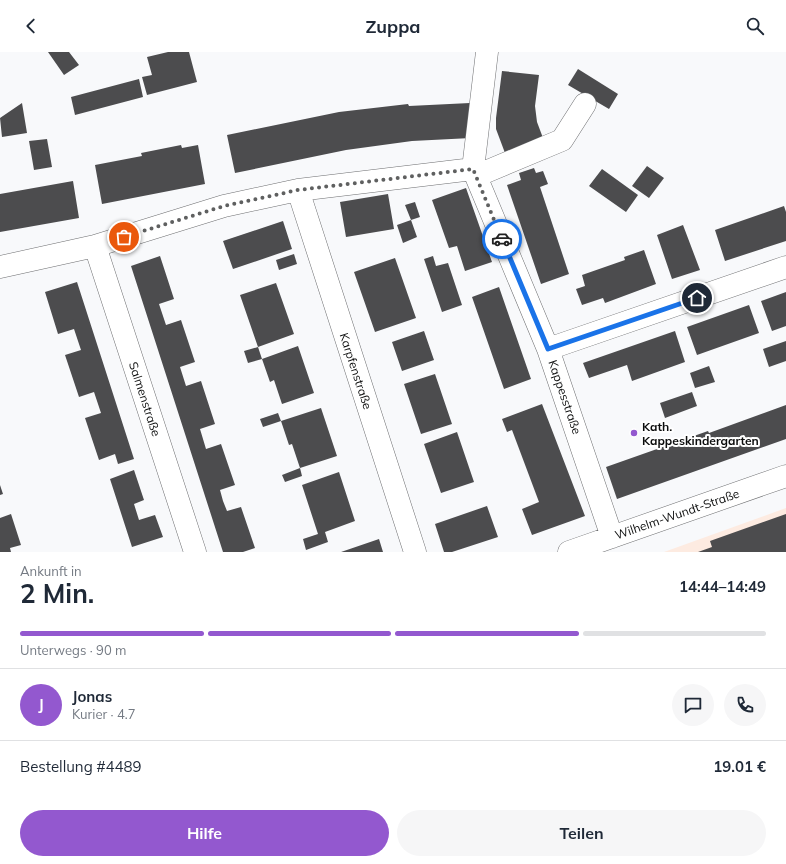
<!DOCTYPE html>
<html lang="de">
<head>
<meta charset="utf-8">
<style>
	body { margin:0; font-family:Mulish,sans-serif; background:#f6f6f7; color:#1f2937; height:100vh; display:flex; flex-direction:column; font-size:15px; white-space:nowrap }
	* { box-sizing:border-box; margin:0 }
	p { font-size:13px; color:#747a83 }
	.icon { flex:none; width:22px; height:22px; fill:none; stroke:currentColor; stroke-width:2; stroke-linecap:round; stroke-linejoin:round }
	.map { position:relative; height:500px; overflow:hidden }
	.sheet { display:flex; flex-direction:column; background:#fff; flex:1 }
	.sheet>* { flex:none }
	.pin { position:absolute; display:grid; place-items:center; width:34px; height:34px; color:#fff; margin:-17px; border:2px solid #fff; border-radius:50%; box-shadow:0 1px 4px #0007 }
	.courier { position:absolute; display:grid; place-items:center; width:40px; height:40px; margin:-20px; border:3px solid #1a73e8; border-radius:50%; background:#fff; color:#222; box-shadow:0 1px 5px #0007 }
	.overview em { font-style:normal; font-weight:700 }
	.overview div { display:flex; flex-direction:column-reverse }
	.overview { display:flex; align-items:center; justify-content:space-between; height:68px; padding:0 20px }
	h1 { font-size:26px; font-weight:700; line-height:30px }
	.bar { display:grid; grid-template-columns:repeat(4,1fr); gap:6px 4px; align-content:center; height:48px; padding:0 20px }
	.bar i { height:5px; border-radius:3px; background:#e0e1e3 }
	.bar .current { background:#9358cf }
	.bar p { grid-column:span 4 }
	.line { display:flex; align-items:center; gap:10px; padding:0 20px; border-top:1px solid #e0e1e3 }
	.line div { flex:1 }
	.round { display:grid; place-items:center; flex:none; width:42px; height:42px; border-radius:21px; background:#f6f6f7 }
	.button { display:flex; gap:8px; margin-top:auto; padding:8px 20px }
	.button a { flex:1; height:46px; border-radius:24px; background:#9358cf; color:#fff; font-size:16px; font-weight:700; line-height:46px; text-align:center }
	.button a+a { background:#f6f6f7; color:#1f2937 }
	header { display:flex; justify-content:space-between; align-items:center; height:52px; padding:0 20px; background:#fff; font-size:18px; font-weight:700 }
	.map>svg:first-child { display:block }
	.industrial { fill:#fdebe1 }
	.building { fill:#4c4c4e }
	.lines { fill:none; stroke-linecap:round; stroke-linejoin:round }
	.minor-casing { stroke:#6e6f71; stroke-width:23 }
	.minor { stroke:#fff; stroke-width:22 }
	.done { stroke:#5f6060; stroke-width:4; stroke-dasharray:0 7.2 }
	.route { stroke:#1a73e8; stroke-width:5 }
	.poi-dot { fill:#9358cf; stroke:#fff; stroke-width:1.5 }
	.labels { text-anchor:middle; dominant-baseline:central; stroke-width:4; stroke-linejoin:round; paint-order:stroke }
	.street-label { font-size:12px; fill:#0c0d0d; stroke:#fff }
	.poi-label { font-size:12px; font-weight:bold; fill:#0c0d0d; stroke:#fff; text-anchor:start }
</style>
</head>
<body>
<header><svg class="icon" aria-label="back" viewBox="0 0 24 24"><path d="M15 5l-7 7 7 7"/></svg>Zuppa<svg class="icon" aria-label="search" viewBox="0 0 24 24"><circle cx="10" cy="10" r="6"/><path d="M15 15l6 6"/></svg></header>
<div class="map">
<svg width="786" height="500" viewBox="0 0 786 500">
	<rect width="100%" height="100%" fill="#f8f9fb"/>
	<path class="industrial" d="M786 456V500H664Z"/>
	<path class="building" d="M48 0H69L79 13 64 23Z
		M168 0H189L197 30 147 43 142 25 152 23 147 5Z
		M578 17 618 42 609 57 568 33Z
		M502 19 539 23 535 54 537 70 543 86 505 101 496 77V66Z
		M139 27 143 45 75 63 71 45Z
		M22 51 27 81 2 85 0 66Z
		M470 51 471 86 412 89 346 98 235 121 227 83 339 60 408 52 409 54Z
		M47 87 52 115 34 118 29 89Z
		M181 93 182 96 198 93 205 132 102 152 95 113 142 104 141 101Z
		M647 114 664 126 649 146 632 134Z
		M534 116 536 121 543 119 548 132 540 135 569 222 541 232 507 133 521 128 519 121Z
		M602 117 638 143 626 160 589 134Z
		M73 129 79 166 0 180V142Z
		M466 136 492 210 465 219 457 194 449 196 432 148Z
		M388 142 394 177 346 185 340 150Z
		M415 150 420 165 411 168 405 153Z
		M784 154 786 160V189L725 209 715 178Z
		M411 168 417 185 403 191 397 173Z
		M283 169 292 197 233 217 223 189Z
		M683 173 700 218 672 227 657 183Z
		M644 198 656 232 605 251 603 246 582 253 576 237 585 234 582 223 625 208 624 205Z
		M294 202 297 212 279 218 276 208Z
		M160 204 174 247 159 252 166 273 181 268 195 310 180 315 186 334 201 329 215 372 200 377 206 397 221 392 235 433 220 438 223 449 227 459 241 455 255 496 243 500H223L131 214Z
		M433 204 436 214 448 211 462 253 442 260 424 207Z
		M395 206 416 266 375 280 354 220Z
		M77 230 134 407 118 412 115 402 99 408 85 366 101 361 94 340 79 345 65 303 81 298 74 277 58 282 45 240Z
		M276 231 294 282 258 295 240 243Z
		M499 235 531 327 504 337 472 245Z
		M786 240V274L772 279 761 249Z
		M749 253 759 281 697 303 687 275Z
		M424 279 434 308 402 319 392 290Z
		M675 279 685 310 632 329 627 313 589 326 583 311Z
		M786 289V309L769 315 763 297Z
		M298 294 314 341 282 352 274 328 270 330 262 307Z
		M258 295 262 307 248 311 244 299Z
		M709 314 715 330 695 336 690 321Z
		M435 322 452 372 421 382 404 332Z
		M692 340 697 354 665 366 660 351Z
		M542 352 585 464 532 483 522 457 539 450 512 378 507 380 502 367Z
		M786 353V387L617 447 606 415 708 379 709 381Z
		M321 356 337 404 300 416 292 392 289 393 281 369Z
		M278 361 281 369 263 375 260 367Z
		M457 380 474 430 441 441 424 392Z
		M300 416 302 424 285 430 282 423Z
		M134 418 144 448 134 452 139 468 155 463 163 485 132 495 110 427Z
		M339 420 355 469 325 480 328 490 306 498 303 487 318 482 302 433Z
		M0 433 3 442 0 443Z
		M487 454 498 485 452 500H444L435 472Z
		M11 462 21 493 10 496 11 500H0V466Z
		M786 462V500H698L712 495 710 489Z
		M379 487 383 500H341Z"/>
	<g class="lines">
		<g class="minor-casing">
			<path id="minor" d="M487 0 473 117 548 297 612 485
				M476 124 562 88 585 52
				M298 138 415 500
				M95 194 195 500
				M0 215 95 194 224 154 298 138 473 117
				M548 297 786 215
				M569 500 786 424"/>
		</g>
		<use href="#minor" class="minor"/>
	</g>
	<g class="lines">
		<path class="done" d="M124 185 224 154 298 138 473 117 502 187"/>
		<path class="route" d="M502 187 548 297 697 246"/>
	</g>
	<circle class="poi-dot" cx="634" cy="381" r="4"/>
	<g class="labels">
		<g class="street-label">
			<text transform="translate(356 319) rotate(72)">Karpfenstraße</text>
			<text transform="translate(565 345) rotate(71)">Kappesstraße</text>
			<text transform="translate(145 347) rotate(72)">Salmenstraße</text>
			<text transform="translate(677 462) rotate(-19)">Wilhelm-Wundt-Straße</text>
		</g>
		<g class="poi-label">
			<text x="642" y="374">Kath.<tspan x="642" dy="14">Kappeskindergarten</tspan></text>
		</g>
	</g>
</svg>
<div class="pin" style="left:124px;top:185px;background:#ea580c"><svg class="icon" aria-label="bag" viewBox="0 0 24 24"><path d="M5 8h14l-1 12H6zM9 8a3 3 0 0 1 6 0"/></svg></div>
<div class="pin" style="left:697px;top:246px;background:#1f2937"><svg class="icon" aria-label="home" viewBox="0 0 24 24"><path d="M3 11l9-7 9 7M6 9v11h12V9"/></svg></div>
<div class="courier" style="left:502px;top:187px"><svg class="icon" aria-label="car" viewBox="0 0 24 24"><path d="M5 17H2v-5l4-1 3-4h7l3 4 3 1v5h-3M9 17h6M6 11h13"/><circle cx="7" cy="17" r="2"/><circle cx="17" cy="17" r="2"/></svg></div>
</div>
<section class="sheet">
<div class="overview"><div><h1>2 Min.</h1><p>Ankunft in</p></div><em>14:44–14:49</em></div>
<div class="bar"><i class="current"></i><i class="current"></i><i class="current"></i><i></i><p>Unterwegs · 90 m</p></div>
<div class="line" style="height:72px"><b class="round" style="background:#9358cf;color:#fff">J</b><div><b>Jonas</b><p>Kurier · 4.7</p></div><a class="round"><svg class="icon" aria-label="chat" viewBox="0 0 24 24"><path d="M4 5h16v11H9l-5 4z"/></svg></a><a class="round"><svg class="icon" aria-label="phone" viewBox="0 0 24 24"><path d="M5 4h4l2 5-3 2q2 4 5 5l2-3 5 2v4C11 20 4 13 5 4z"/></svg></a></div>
<div class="line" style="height:52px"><div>Bestellung #4489</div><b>19.01 €</b></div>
<div class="button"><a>Hilfe</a><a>Teilen</a></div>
</section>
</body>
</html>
